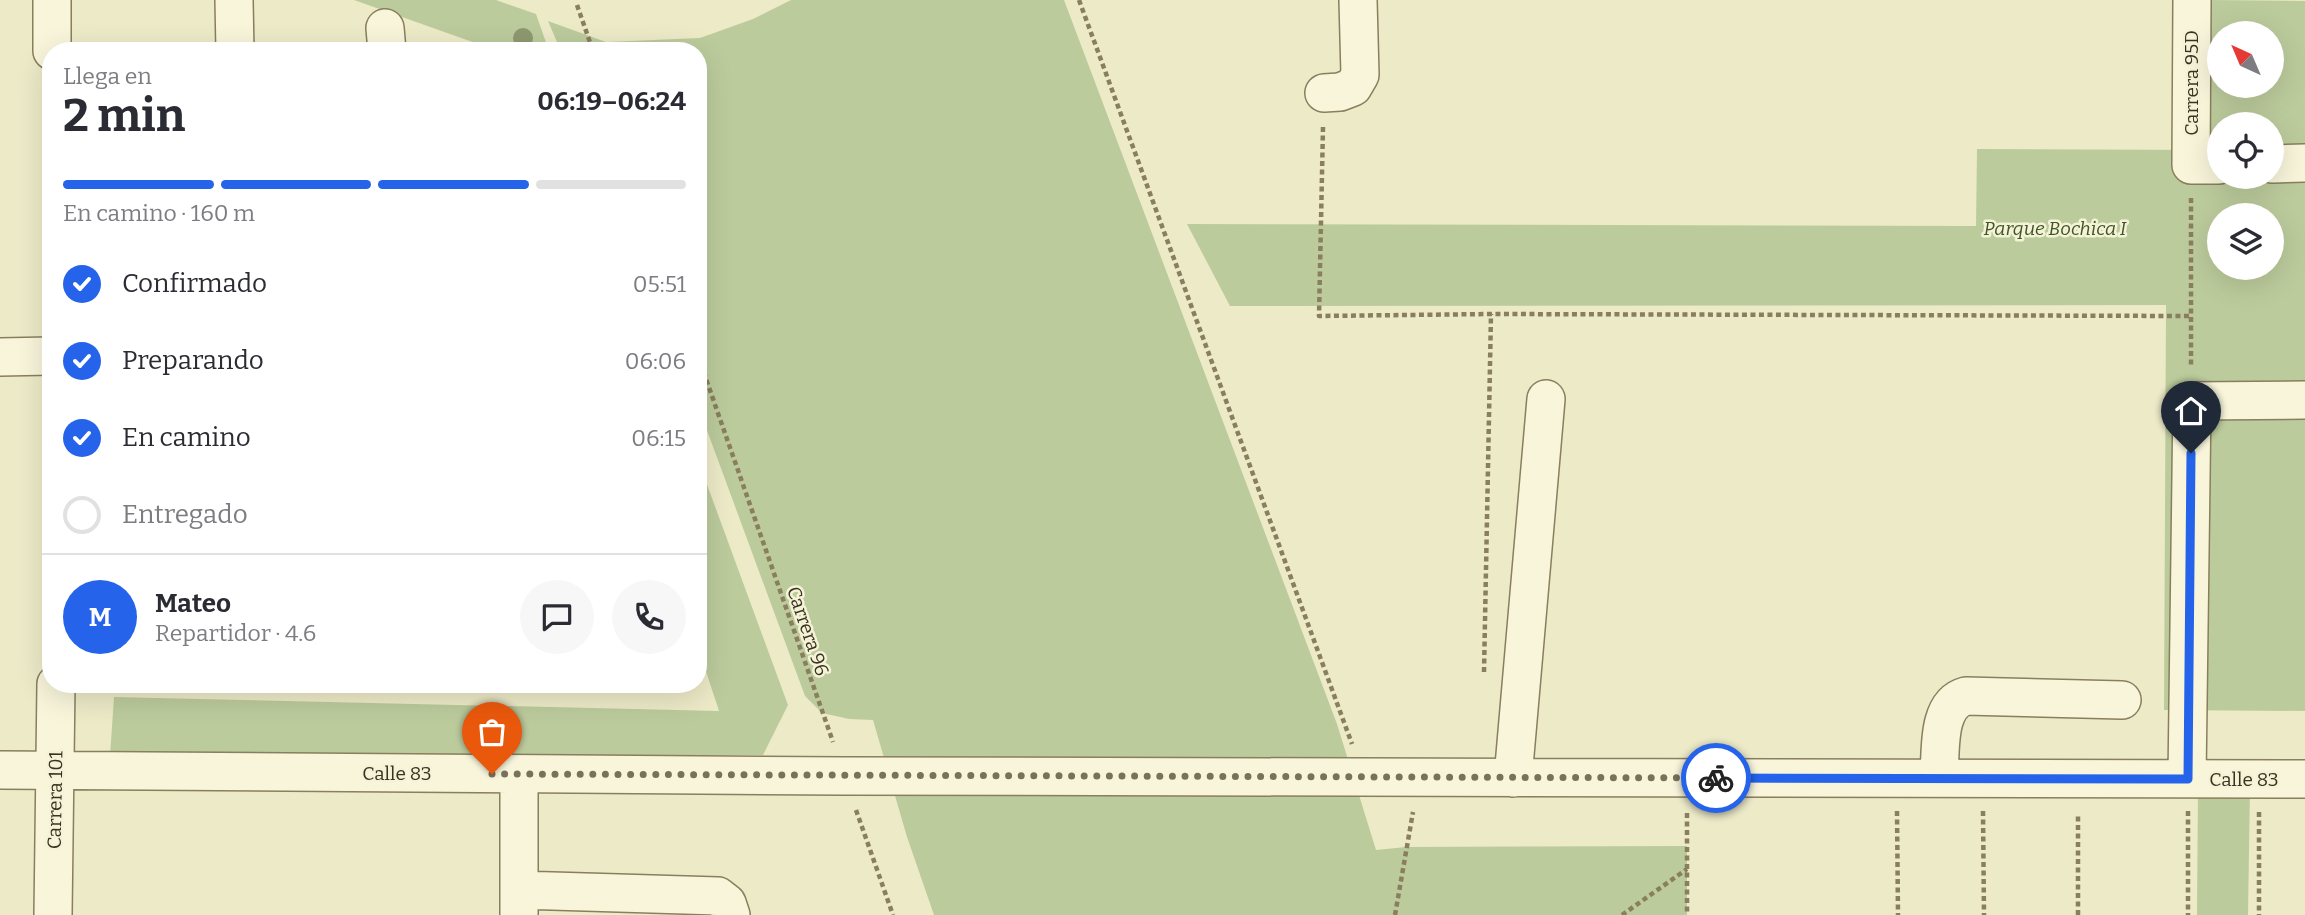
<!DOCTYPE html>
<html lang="es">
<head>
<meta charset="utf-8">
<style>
	body { margin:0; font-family:Bitter,serif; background:#f7f7f7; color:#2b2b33; height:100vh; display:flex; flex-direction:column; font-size:26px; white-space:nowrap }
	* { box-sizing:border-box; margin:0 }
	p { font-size:23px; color:#7c7c81 }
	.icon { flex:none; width:38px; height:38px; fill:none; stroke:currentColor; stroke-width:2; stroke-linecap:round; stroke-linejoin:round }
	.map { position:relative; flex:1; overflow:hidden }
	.details { position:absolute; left:42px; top:42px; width:665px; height:651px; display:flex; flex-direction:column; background:#fff; border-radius:28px; box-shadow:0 7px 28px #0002 }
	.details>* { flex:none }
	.needle { width:46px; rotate:316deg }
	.fabs { position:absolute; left:2207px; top:21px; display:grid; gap:14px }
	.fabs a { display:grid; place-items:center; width:77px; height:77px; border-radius:50%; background:#fff; box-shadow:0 7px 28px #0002; font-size:35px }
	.pin { position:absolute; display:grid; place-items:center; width:60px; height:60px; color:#fff; margin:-72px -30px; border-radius:50% 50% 50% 0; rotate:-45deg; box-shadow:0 0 7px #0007 }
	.pin .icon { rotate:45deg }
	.courier { position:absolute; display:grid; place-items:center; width:70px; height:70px; margin:-35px; border:5px solid #2563eb; border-radius:50%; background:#fff; color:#222; box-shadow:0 2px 9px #0007 }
	.head em { font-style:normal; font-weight:700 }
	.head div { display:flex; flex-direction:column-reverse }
	.head { display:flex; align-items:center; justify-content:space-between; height:119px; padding:0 21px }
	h1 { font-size:46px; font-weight:700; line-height:52px }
	.bar { display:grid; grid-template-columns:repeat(4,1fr); gap:10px 7px; align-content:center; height:84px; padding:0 21px }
	.bar i { height:9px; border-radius:5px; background:#e1e1e2 }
	.bar .current { background:#2563eb }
	.bar p { grid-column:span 4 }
	.line { display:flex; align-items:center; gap:18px; padding:0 21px; border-top:2px solid #e1e1e2 }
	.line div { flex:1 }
	.round { display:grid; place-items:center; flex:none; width:74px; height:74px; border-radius:37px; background:#f7f7f7 }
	ol { padding:0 21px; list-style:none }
	li { display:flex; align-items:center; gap:21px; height:77px }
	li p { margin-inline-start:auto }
	li .icon { padding:7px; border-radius:50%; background:#2563eb; color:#fff; stroke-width:4 }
	li:last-child { color:#7c7c81 }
	li i { width:38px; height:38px; border:4px solid #e1e1e2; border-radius:50% }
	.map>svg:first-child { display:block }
	.green { fill:#bccb9c; fill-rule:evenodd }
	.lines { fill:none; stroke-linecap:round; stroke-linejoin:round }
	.minor-casing { stroke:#897e5d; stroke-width:40 }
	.path { stroke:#897e5d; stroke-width:4.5; stroke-dasharray:5 3.5; stroke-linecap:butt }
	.minor { stroke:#f8f5db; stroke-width:37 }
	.tree { fill:#8e9870 }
	.done { stroke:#79725b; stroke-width:7; stroke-dasharray:0 12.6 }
	.route { stroke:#2563eb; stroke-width:9 }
	.labels { text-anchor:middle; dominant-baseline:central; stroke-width:5; stroke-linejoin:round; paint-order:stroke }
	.street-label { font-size:19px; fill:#3a3220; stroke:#f5f3d7 }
	.park-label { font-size:19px; font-style:italic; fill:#405528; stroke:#f5f3d7 }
</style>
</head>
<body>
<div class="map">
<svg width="2305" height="915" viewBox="0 0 2305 915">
	<rect width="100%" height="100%" fill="#edeac8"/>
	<path class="green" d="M354 0H496L536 14 549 51H498Z
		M791 0H1064L1337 724 1376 850 1406 847 1687 846V915H934L907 837 873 720 849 719 822 713 805 696 698 406V51H564L557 42 548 21 606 42 700 38 753 19Z
		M2207 0 2305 1V711L2164 710 2166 305 1230 306 1187 224 1976 226 1977 149 2206 150ZM2219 33H2272V86H2219ZM2219 124H2272V177H2219ZM2219 215H2272V268H2219Z
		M698 460 788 705 763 755 110 756 114 697 719 711 698 647Z
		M2198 787 2250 788 2248 915H2197Z"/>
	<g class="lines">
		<g class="minor-casing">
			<path id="minor" d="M52 0V51
				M234 0 235 51
				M2192 0 2191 165H2219
				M385 28 387 51
				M1324 93 1340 92 1353 87 1360 75 1358 0
				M2272 164 2305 163
				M0 357 51 356
				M0 770 844 776 2305 779
				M519 774V914
				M1513 778 1546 399
				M1939 778C1941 752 1936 704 1966 696L2122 700
				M2187 779 2192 401 2305 400
				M519 890 718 896 727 903 731 915
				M53 915 56 684"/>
		</g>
		<path class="path" d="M1079 0 1352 744
			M577 5 593 51
			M1323 127 1319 316 1491 314 2190 316
			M2191 198V368
			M698 356 833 742
			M1484 672 1491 314
			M856 810 893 915
			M1897 811 1898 915
			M1983 811 1984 915
			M2188 811V915
			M2259 812V915
			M1687 813V915
			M1395 915 1413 812
			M1622 915 1687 869
			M2078 915V814"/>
		<use href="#minor" class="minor"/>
	</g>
	<circle class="tree" cx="523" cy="38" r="10"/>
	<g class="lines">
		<path class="done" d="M492 774 1716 778"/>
		<path class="route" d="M1716 778 2188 779 2191 453"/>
	</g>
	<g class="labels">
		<g class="street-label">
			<text transform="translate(2191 83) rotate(-90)">Carrera 95D</text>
			<text transform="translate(808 631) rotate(71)">Carrera 96</text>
			<text x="397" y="773">Calle 83</text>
			<text x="2244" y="779">Calle 83</text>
			<text transform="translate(55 800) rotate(-89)">Carrera 101</text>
		</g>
		<g class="park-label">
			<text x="2055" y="228">Parque Bochica I</text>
		</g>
	</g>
</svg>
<div class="fabs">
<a><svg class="needle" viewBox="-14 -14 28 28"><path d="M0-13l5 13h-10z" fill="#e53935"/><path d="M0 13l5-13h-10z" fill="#7c7c81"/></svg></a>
<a><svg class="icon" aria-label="locate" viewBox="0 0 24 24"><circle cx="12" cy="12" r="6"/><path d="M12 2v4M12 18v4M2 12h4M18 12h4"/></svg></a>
<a><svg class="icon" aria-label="layers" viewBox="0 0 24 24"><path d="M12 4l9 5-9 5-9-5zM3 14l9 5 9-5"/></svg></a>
</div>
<div class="pin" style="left:492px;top:774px;background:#ea580c"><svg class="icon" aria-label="bag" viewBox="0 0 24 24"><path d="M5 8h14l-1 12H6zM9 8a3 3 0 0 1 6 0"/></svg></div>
<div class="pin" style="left:2191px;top:453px;background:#1f2937"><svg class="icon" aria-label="home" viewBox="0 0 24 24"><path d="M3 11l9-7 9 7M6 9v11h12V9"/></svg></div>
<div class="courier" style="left:1716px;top:778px"><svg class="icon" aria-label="bike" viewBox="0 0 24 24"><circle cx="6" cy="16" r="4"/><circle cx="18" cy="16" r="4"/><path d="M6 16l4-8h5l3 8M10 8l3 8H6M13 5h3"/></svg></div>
<section class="details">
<div class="head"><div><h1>2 min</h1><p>Llega en</p></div><em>06:19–06:24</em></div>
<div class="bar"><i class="current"></i><i class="current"></i><i class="current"></i><i></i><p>En camino · 160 m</p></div>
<ol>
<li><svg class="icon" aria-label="check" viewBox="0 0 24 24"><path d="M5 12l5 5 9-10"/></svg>Confirmado<p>05:51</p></li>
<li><svg class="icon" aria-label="check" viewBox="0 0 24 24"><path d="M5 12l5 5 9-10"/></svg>Preparando<p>06:06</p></li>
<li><svg class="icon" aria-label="check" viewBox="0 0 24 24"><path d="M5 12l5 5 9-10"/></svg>En camino<p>06:15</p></li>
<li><i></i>Entregado</li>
</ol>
<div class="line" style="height:126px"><b class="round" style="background:#2563eb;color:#fff">M</b><div><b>Mateo</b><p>Repartidor · 4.6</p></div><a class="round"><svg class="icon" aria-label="chat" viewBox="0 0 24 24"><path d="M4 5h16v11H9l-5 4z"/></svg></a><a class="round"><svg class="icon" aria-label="phone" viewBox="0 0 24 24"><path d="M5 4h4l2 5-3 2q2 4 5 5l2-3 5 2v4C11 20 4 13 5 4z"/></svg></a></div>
</section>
</div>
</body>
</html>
